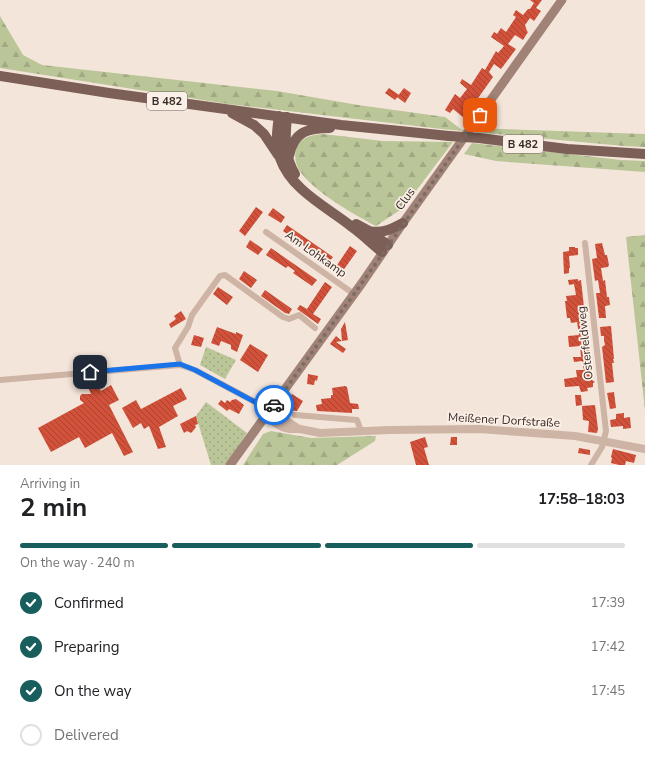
<!DOCTYPE html>
<html lang="en">
<head>
<meta charset="utf-8">
<style>
	body { margin:0; font-family:"Nunito Sans",sans-serif; background:#f6f6f6; color:#202124; height:100vh; display:flex; flex-direction:column; font-size:15px; white-space:nowrap }
	* { box-sizing:border-box; margin:0 }
	p { font-size:13px; color:#757577 }
	.icon { flex:none; width:22px; height:22px; fill:none; stroke:currentColor; stroke-width:2; stroke-linecap:round; stroke-linejoin:round }
	.map { position:relative; height:465px; overflow:hidden }
	.sheet { display:flex; flex-direction:column; background:#fff; flex:1 }
	.sheet>* { flex:none }
	.pin { position:absolute; display:grid; place-items:center; width:34px; height:34px; color:#fff; margin:-17px; border-radius:8px; box-shadow:0 2px 6px #0006 }
	.courier { position:absolute; display:grid; place-items:center; width:40px; height:40px; margin:-20px; border:3px solid #1a73e8; border-radius:50%; background:#fff; color:#222; box-shadow:0 1px 5px #0007 }
	.head em { font-style:normal; font-weight:700 }
	.head div { display:flex; flex-direction:column-reverse }
	.head { display:flex; align-items:center; justify-content:space-between; height:68px; padding:0 20px }
	h1 { font-size:26px; font-weight:700; line-height:30px }
	.bar { display:grid; grid-template-columns:repeat(4,1fr); gap:6px 4px; align-content:center; height:48px; padding:0 20px }
	.bar i { height:5px; border-radius:3px; background:#e0e0e0 }
	.bar .on { background:#185e5c }
	.bar p { grid-column:span 4 }
	ol { padding:0 20px; list-style:none }
	li { display:flex; align-items:center; gap:12px; height:44px }
	li p { margin-inline-start:auto }
	li .icon { padding:4px; border-radius:50%; background:#185e5c; color:#fff; stroke-width:4 }
	li:last-child { color:#757577 }
	li i { width:22px; height:22px; border:2px solid #e0e0e0; border-radius:50% }
	.map>svg:first-child { display:block }
	.grass { fill:url(#grass-dots) }
	.forest { fill:url(#forest-firs) }
	.building { fill:url(#building-back-hatch) }
	.lines { fill:none; stroke-linecap:round; stroke-linejoin:round }
	.minor { stroke:#cdb4a5; stroke-width:6 }
	.tertiary { stroke:#cdb4a5; stroke-width:8 }
	.secondary { stroke:#a18276; stroke-width:9 }
	.primary { stroke:#7c5f56; stroke-width:10 }
	.primary-bridge { stroke:#7c5f56; stroke-width:10 }
	.done { stroke:#7a6c66; stroke-width:4; stroke-dasharray:0 7.2 }
	.route { stroke:#1a73e8; stroke-width:5 }
	.labels { text-anchor:middle; dominant-baseline:central; stroke-width:3.5; stroke-linejoin:round; paint-order:stroke }
	.shield { fill:#fbf0e7; stroke:#726661; stroke-width:1 }
	.shield-label { font-size:11px; font-weight:bold; fill:#382b27 }
	.street-label { font-size:12px; fill:#382b27; stroke:#fbf0e7 }
</style>
</head>
<body>
<div class="map">
<svg width="645" height="465" viewBox="0 0 645 465">
	<defs>
		<pattern id="grass-dots" width="8" height="8" patternUnits="userSpaceOnUse"><rect width="8" height="8" fill="#bac598"/><path d="M2 2h.1M6 6h.1" fill="none" stroke="#a1a983" stroke-width="1.8" stroke-linecap="round"/></pattern>
		<pattern id="forest-firs" width="22" height="20" patternUnits="userSpaceOnUse"><rect width="22" height="20" fill="#bac598"/><path d="M5 1l3.5 6h-7zM16 11l3.5 6h-7z" fill="#a1a983"/></pattern>
		<pattern id="building-back-hatch" width="6" height="6" patternUnits="userSpaceOnUse"><rect width="6" height="6" fill="#d2513a"/><path d="M-1 5l2 2M0 0l6 6M5-1l2 2" fill="none" stroke="#ab4331"/></pattern>
	</defs>
	<rect width="100%" height="100%" fill="#f4e5da"/>
	<path class="grass" d="M206 347 236 360 225 379 200 365Z
		M206 402 247 433 226 465H211L196 416Z"/>
	<path class="forest" d="M0 16 23 55 42 65 277 91 358 105 445 117 462 130 471 128 645 134V147L624 146 442 129 228 104 0 68Z
		M323 134 383 141 453 142 403 208 376 226C353 214 314 192 299 170 296 165 294 156 296 150 299 137 312 135 323 134Z
		M472 143 621 160 645 161V172L496 161 464 154Z
		M645 235V410L626 237Z
		M271 431 311 438 376 436 375 441 337 465H243L263 434Z"/>
	<path class="building" d="M530 0H542L536 8 541 11 534 21 530 18 525 25 527 31 528 32 523 40 515 35 508 44 516 49 501 69 494 64 489 72 493 77 464 118 453 109 450 113 445 110 455 94 460 98 467 89 460 83 462 79 471 85 482 68 485 70 496 51 498 53 504 46 491 37 494 32 497 34 501 28 506 32 516 17 513 15 516 10 523 15 528 9H530L534 3Z
		M389 88 399 95 395 100 385 93Z
		M404 88 411 93 405 103 397 97Z
		M256 207 263 212 245 236 239 231Z
		M273 208 285 217 281 223 268 215Z
		M287 225 333 257 328 263 283 231Z
		M250 240 263 249 258 255 246 247Z
		M602 243 605 255H607L609 265 608 267 601 268 603 281 605 280 607 297H609L610 305 605 306 606 318H599L596 293H600L598 280 595 281 592 259 597 258 595 244Z
		M350 246 357 251 340 275 333 271Z
		M569 247H575V248H578V255L569 256 570 268H569V273L564 274 563 252 569 251Z
		M271 248 317 280 312 286 293 273 295 271 288 266 286 268 266 255Z
		M244 271 257 280 251 288 239 279Z
		M578 279V281L581 280 592 380 595 382 593 383V387L587 388 588 391 581 392 579 386 565 387 564 379 577 377 576 370H584L582 361 574 362 573 357H581L580 346 569 347 568 336 579 335 577 322 571 323 570 318H567L565 301H567L566 296 576 295 574 284 569 285 568 280Z
		M325 282 332 287 313 314 321 319 318 324 297 309 300 305 307 309Z
		M218 287 233 297 227 305 213 294Z
		M265 290 292 309 289 314 285 313 261 296Z
		M181 311 186 319 171 328 169 324 176 319 174 316Z
		M345 322 348 340 336 342 346 349 343 353 330 344 336 336 342 341 341 329Z
		M611 326 614 359H613L614 363H612L614 382 606 383 602 347 605 345 604 340V336H601L600 327Z
		M217 327 236 334V332L243 335 237 352 231 349V345L221 341 219 346 211 343Z
		M194 335 204 338 201 347 191 345Z
		M250 344 268 355 258 372 240 360Z
		M308 374 318 376 317 381 315 380 314 385 307 384Z
		M97 383 101 391 111 385 119 400 109 405 133 452 124 456 112 433 85 448 79 437 51 452 38 428 84 403 80 400V396L82 394H91L88 387Z
		M345 386 347 387 350 403 358 404 359 409H352V413L317 411 316 405 322 404 321 399 331 398V395H333L332 388Z
		M181 388 187 399 173 406 178 416 159 427 166 447 158 449 149 426 144 429 141 423 133 428 122 408 136 400 141 409Z
		M614 392 616 408 610 409 607 393Z
		M292 394 303 401 297 411 286 410 290 405 286 402Z
		M575 395H581L582 405 576 406Z
		M236 399 244 405 239 414 229 409 227 411 218 404 221 400 225 403 227 400 230 402 232 400Z
		M595 405 598 429 597 433 588 432 589 421 583 420 582 406Z
		M624 413V418L630 417 631 428 623 429V426L611 427 610 420 616 419V414Z
		M196 416 198 424 195 425 196 427 193 431 191 433 187 431 184 433 180 424Z
		M425 437 428 447 424 448 429 465H416L410 442Z
		M451 437H457V445H450Z
		M579 448 590 450V455L578 453Z
		M613 449 636 455 634 463 626 461 625 465H619L611 463 612 458 611 457Z"/>
	<g class="lines">
		<path class="minor" d="M266 232 354 294
			M585 243 606 431 602 447 591 465
			M180 365 175 348 188 327 192 315 220 276 225 275 283 317 289 319 299 315 315 328
			M0 380 180 365 195 370 257 403 268 412
			M295 415 357 420 361 431"/>
		<path class="tertiary" d="M268 412 275 423 282 427 290 429H300L320 433 389 430 479 429 575 436 645 449
			M268 412 284 419 299 429"/>
		<path class="secondary" d="M230 465 362 283 403 223 562 0"/>
		<path class="primary" d="M0 76 109 93 341 125 449 136
			M232 113 254 125 264 134 278 155
			M279 116C277 130 275 145 280 158 291 190 327 207 352 227 363 235 372 244 382 252
			M287 117C285 137 284 156 295 174
			M479 138 567 149 645 154
			M289 156C294 131 308 128 330 128
			M356 224 369 231 388 245
			M369 231C382 234 392 229 403 223"/>
		<path class="primary-bridge" d="M449 136 479 138"/>
	</g>
	<g class="lines">
		<path class="done" d="M274 405 362 283 480 115"/>
		<path class="route" d="M90 372 180 364 195 370 257 403 268 412 274 405"/>
	</g>
	<g class="labels">
		<g class="shield">
			<rect x="147" y="92" width="40" height="18" rx="3"/>
			<rect x="503" y="135" width="40" height="18" rx="3"/>
		</g>
		<g class="shield-label">
			<text x="167" y="101">B 482</text>
			<text x="523" y="144">B 482</text>
		</g>
		<g class="street-label">
			<text transform="translate(405 199) rotate(-54)">Clus</text>
			<text transform="translate(316 254) rotate(35)">Am Lohkamp</text>
			<text transform="translate(585 343) rotate(-96)">Osterfeldweg</text>
			<text transform="translate(504 420) rotate(3)">Meißener Dorfstraße</text>
		</g>
	</g>
</svg>
<div class="pin" style="left:480px;top:115px;background:#ea580c"><svg class="icon" aria-label="bag" viewBox="0 0 24 24"><path d="M5 8h14l-1 12H6zM9 8a3 3 0 0 1 6 0"/></svg></div>
<div class="pin" style="left:90px;top:372px;background:#1f2937"><svg class="icon" aria-label="home" viewBox="0 0 24 24"><path d="M3 11l9-7 9 7M6 9v11h12V9"/></svg></div>
<div class="courier" style="left:274px;top:405px"><svg class="icon" aria-label="car" viewBox="0 0 24 24"><path d="M5 17H2v-5l4-1 3-4h7l3 4 3 1v5h-3M9 17h6M6 11h13"/><circle cx="7" cy="17" r="2"/><circle cx="17" cy="17" r="2"/></svg></div>
</div>
<section class="sheet">
<div class="head"><div><h1>2 min</h1><p>Arriving in</p></div><em>17:58–18:03</em></div>
<div class="bar"><i class="on"></i><i class="on"></i><i class="on"></i><i></i><p>On the way · 240 m</p></div>
<ol>
<li><svg class="icon" aria-label="check" viewBox="0 0 24 24"><path d="M5 12l5 5 9-10"/></svg>Confirmed<p>17:39</p></li>
<li><svg class="icon" aria-label="check" viewBox="0 0 24 24"><path d="M5 12l5 5 9-10"/></svg>Preparing<p>17:42</p></li>
<li><svg class="icon" aria-label="check" viewBox="0 0 24 24"><path d="M5 12l5 5 9-10"/></svg>On the way<p>17:45</p></li>
<li><i></i>Delivered</li>
</ol>
</section>
</body>
</html>
